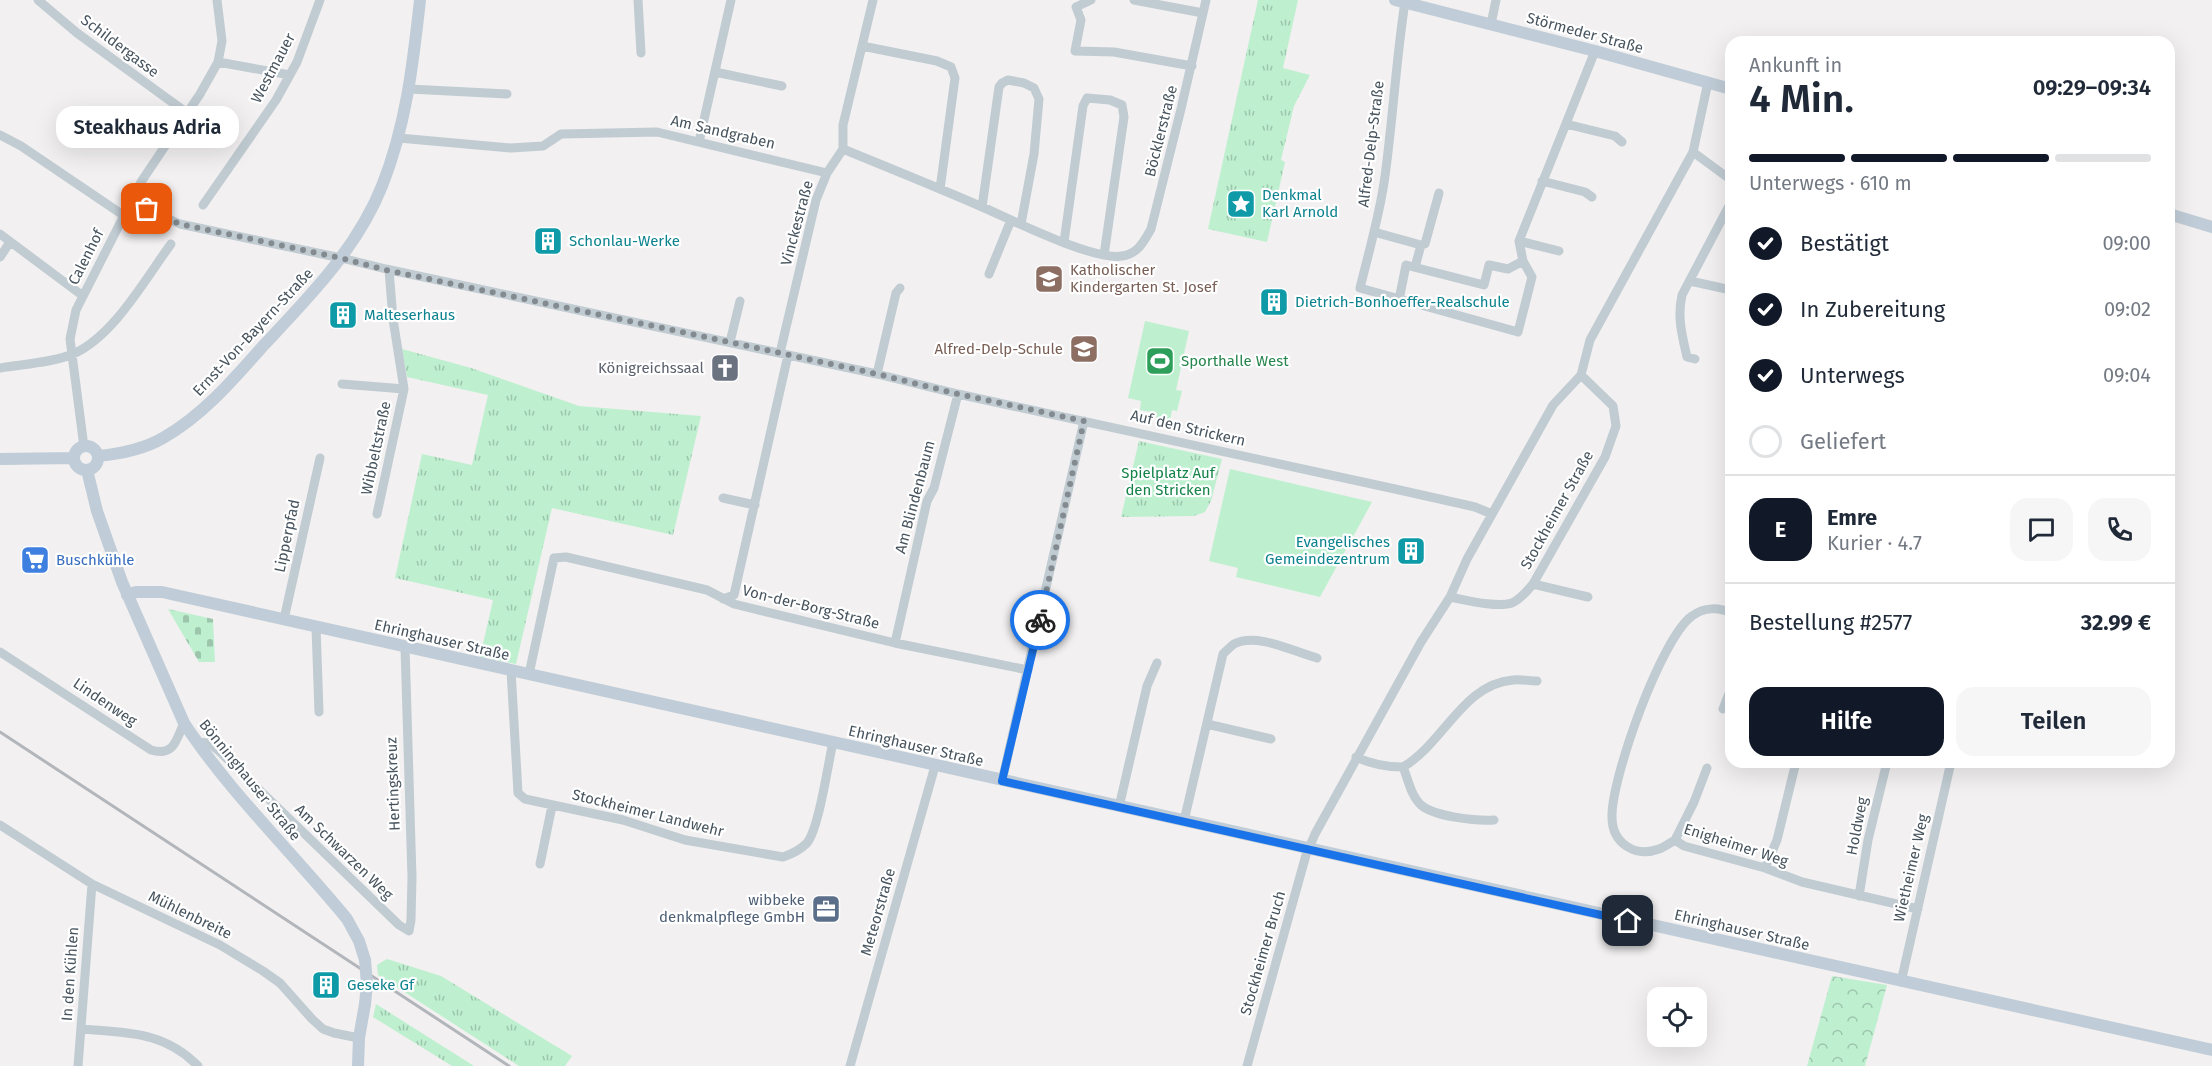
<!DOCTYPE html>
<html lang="de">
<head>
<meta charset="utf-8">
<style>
	body { margin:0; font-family:"Fira Sans",sans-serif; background:#f6f6f7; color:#1f2937; height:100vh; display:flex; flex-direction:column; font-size:22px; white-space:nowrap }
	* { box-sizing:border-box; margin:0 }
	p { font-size:20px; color:#747a83 }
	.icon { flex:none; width:33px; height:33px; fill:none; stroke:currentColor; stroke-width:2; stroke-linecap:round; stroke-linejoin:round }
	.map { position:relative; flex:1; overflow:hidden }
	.drawer { position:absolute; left:1725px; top:36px; width:450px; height:732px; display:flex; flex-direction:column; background:#fff; border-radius:18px; box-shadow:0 6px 24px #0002 }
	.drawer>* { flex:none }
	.buttons { position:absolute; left:1647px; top:987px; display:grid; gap:12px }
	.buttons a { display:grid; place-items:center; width:60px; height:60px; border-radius:12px; background:#fff; box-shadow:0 6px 24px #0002; font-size:30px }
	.pin { position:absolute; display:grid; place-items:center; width:51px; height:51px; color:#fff; margin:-26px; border-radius:12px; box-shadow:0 3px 9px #0006 }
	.courier { position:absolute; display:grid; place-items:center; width:60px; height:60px; margin:-30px; border:4px solid #1a73e8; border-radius:50%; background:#fff; color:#222; box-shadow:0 2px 8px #0007 }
	.bubble { position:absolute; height:42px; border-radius:18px; background:#fff; box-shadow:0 6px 24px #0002; font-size:20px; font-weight:600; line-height:42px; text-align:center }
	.summary em { font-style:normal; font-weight:600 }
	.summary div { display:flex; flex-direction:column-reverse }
	.summary { display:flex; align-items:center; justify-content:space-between; height:102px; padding:0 24px }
	h1 { font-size:39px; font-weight:600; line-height:45px }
	.bar { display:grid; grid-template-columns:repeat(4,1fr); gap:9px 6px; align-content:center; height:72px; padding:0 24px }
	.bar i { height:8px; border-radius:4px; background:#e0e1e3 }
	.bar .selected { background:#111827 }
	.bar p { grid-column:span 4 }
	.line { display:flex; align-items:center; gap:15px; padding:0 24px; border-top:2px solid #e0e1e3 }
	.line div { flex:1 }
	.round { display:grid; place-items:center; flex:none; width:63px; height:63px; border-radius:18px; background:#f6f6f7 }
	ol { padding:0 24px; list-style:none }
	li { display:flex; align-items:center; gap:18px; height:66px }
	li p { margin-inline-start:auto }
	li .icon { padding:6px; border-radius:50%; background:#111827; color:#fff; stroke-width:4 }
	li:last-child { color:#747a83 }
	li i { width:33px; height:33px; border:3px solid #e0e1e3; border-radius:50% }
	.primary-button { display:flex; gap:12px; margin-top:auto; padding:12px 24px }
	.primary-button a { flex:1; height:69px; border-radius:18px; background:#111827; color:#fff; font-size:24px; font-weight:600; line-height:69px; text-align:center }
	.primary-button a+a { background:#f6f6f7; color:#1f2937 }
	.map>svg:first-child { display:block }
	.grass { fill:url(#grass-tufts) }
	.forest { fill:url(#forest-crowns) }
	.cemetery { fill:url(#cemetery-stones) }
	.garden { fill:#bef0d0 }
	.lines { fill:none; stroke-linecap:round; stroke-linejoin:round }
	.street { stroke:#c0cbd2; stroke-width:9 }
	.secondary { stroke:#c0ccd7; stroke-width:12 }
	.rail { stroke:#b2b5ba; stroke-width:3 }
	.secondary-bridge { stroke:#c0ccd7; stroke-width:12 }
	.done { stroke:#838b91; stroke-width:6; stroke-dasharray:0 10.8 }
	.route { stroke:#1a73e8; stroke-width:8 }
	.labels { text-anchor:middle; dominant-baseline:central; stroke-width:4.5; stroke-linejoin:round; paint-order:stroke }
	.street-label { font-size:15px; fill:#47545e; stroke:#fff }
	.culture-label { font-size:15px; fill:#0d838f; stroke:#fff; text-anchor:start }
	.education-label { font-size:15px; fill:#785e54; stroke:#fff; text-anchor:start }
	.leisure-label { font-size:15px; fill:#27864d; stroke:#fff; text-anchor:start }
	.worship-label { font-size:15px; fill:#5b616d; stroke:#fff; text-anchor:end }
	.park-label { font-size:15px; fill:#158248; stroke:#fff }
	.shop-label { font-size:15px; fill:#366cbe; stroke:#fff; text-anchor:start }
	.service-label { font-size:15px; fill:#4e5e75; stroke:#fff; text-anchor:end }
</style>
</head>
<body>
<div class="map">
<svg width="2212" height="1066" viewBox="0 0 2212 1066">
	<defs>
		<pattern id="grass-tufts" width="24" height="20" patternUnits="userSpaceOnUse" patternTransform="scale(1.5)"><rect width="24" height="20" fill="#bef0d0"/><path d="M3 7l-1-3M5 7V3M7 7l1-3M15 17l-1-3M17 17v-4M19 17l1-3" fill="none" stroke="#9cc5ac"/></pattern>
		<pattern id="forest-crowns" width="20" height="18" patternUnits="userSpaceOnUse" patternTransform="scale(1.5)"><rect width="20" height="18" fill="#bef0d0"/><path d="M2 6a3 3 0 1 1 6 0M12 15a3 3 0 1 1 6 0" fill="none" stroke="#9cc5ac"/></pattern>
		<pattern id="cemetery-stones" width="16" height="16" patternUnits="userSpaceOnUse" patternTransform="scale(1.5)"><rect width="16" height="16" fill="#bef0d0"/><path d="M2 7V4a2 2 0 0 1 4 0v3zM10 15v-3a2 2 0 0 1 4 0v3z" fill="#9cc5ac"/></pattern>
	</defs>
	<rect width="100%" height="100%" fill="#f2f0f0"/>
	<path class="grass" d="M1258 0H1298L1283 68 1310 75 1294 106 1281 160 1285 162 1267 242 1208 229Z
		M402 349 471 368 579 406 701 416 673 535 552 508 516 664 480 657 493 600 395 578 422 454 472 465 488 395 407 377Z
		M1139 441 1222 459 1211 501 1205 512 1194 516 1121 517Z
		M387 959 441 976 572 1056 565 1066H519L378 975 377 965Z
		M376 1004 474 1066H452L373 1017Z"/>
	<path class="forest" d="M1832 976 1887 985 1865 1066H1807Z"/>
	<path class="cemetery" d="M168 609 213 619 215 662H199Z"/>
	<path class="garden" d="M1145 321 1189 331 1176 390 1182 391 1177 411 1172 410 1170 421 1156 418 1157 413 1140 410 1141 401 1128 398Z
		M1230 469 1372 502 1320 597 1236 577 1238 568 1209 561Z"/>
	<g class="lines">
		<path class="street" d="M38 0 77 33 187 113
			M638 0 641 53
			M1134 0 1203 13
			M1405 2C1396 60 1393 118 1385 176 1380 214 1369 251 1360 288L1518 332 1532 277 1523 261 1519 241 1595 51
			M1076 7 1081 20 1075 51 1114 52 1192 66
			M1076 7 1091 0
			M1491 24 1496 0
			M862 46 937 61 951 67 955 78 940 189
			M218 62 290 75
			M715 72 782 86
			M409 89 507 94
			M1566 124 1615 136 1622 142
			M0 135 21 146 123 215
			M399 138 511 148 543 146 561 134 657 132 827 173
			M699 142 731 0
			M843 149C889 168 934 186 980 206 1010 219 1093 261 1122 256 1138 254 1144 241 1151 229L1181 109 1206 0
			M1693 152 1731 180
			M1542 181 1585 192 1592 197
			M130 202 180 224 341 258 386 269 877 374 958 394 1395 489 1475 507 1492 514
			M203 205 276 100 297 62 320 0
			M982 207 999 87 1002 83 1008 80 1024 83 1034 88 1039 99 1034 154 1021 224
			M1374 232 1421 245
			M0 234 83 296
			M1519 241 1559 251
			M1064 242 1083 106 1087 98 1110 100 1122 105 1124 117 1104 255
			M0 257 10 242
			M1415 267 1421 245 1425 244 1439 193
			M989 274 1011 220
			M1690 281 1731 290
			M1399 300 1406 265 1484 285 1489 265 1508 269 1523 261
			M730 342 740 301
			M780 353 816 200 827 173 843 149V125L873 0
			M1695 359 1687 357C1682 335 1677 317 1682 295L1731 202
			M0 368C23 364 51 363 73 354 114 336 145 279 171 244
			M877 374 896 293 900 288
			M342 384 404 389
			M84 447 70 339 76 310 141 182 200 94 218 62 222 41 217 0
			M723 498 755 505
			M377 514 404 389 393 319 389 270
			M1533 584 1588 597
			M1450 597C1466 600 1497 608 1512 603 1521 599 1527 591 1533 584L1605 457 1616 426 1613 406 1581 375
			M723 599 734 595 788 355
			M1731 613C1719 607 1704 607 1692 616 1661 638 1611 779 1612 817 1612 843 1635 858 1659 849 1664 847 1670 843 1675 840L1684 846 1765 868 1802 882 1918 909
			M284 619 320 458
			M316 627 319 712
			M895 643 927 501 934 488 958 394
			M0 652 151 750C174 757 176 740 184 723
			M511 670 518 793 525 799 623 820 685 840 783 857C792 854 800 850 807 843 819 828 828 764 833 742
			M529 674 554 558 566 557 707 590 734 604 895 643 1028 670
			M1723 709 1731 688
			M1207 724 1271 739
			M197 742 209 743 219 751 399 925 409 931 411 920 412 877 405 647
			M1356 757C1371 764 1386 767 1403 767 1408 779 1411 796 1421 805 1435 817 1477 821 1494 820
			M1403 767C1444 743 1463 684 1513 680 1521 679 1529 681 1537 681
			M1002 781 1084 421
			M1119 807 1147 686 1157 663
			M1184 821 1223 654C1226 651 1230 647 1234 644 1257 632 1294 652 1317 658
			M0 825 92 884 220 945 263 971 280 983 312 1019 323 1029 334 1033 359 1038
			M1675 840 1694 802 1707 768
			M540 864 552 806
			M1765 868 1777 840 1796 762
			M1859 896 1868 840 1887 762
			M1901 982 1951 762
			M82 1029C127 1033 164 1031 198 1066
			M78 1066 92 884
			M850 1066 935 766
			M1247 1066 1306 855 1315 834 1421 642 1450 597 1467 559 1553 405 1581 375 1590 340 1693 152 1708 82"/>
		<path class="secondary" d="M1395 0 1595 51 1731 89
			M2169 214 2212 227
			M74 458a12 12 0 1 1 24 0a12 12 0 1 1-24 0Z
			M98 456C119 454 144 449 163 438 203 415 233 380 263 346 308 298 357 249 382 186 406 126 413 64 420 0
			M0 459 74 458
			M87 470 97 511 122 582 184 723C230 793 294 854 347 919L359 941 365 960
			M127 595 136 592H162L2212 1050
			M358 1066 359 1038 365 1004"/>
		<path class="rail" d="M0 732 509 1066"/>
		<path class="secondary-bridge" d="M365 960 367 984 365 1004"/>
	</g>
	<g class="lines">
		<path class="done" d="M147 209 180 224 341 258 386 270 720 340 877 374 958 394 1084 421 1040 620"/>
		<path class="route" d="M1040 620 1002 781 1628 921"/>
	</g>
	<defs>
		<g id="sight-square" transform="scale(1.5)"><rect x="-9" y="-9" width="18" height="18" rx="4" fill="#0f9aa8" stroke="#fff"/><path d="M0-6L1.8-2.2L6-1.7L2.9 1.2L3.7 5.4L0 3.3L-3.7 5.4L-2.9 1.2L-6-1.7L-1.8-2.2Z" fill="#fff"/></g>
		<g id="building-square" transform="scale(1.5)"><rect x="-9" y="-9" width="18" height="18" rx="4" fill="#0f9aa8" stroke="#fff"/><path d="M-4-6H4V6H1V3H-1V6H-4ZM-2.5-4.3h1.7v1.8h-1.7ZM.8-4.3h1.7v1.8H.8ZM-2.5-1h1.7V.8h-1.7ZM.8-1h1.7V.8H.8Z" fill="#fff"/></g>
		<g id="school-square" transform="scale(1.5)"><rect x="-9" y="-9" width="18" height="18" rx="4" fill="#8d6e63" stroke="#fff"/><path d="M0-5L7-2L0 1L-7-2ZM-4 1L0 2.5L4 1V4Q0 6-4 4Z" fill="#fff"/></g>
		<g id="stadium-square" transform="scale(1.5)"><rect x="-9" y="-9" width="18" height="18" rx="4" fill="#2e9e5b" stroke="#fff"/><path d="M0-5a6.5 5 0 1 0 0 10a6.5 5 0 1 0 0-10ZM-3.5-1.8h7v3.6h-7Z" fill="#fff"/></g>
		<g id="church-square" transform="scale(1.5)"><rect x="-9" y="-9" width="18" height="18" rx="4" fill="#6b7280" stroke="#fff"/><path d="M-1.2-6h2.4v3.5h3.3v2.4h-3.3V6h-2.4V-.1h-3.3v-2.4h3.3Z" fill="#fff"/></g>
		<g id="supermarket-square" transform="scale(1.5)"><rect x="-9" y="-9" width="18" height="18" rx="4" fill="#3f7fe0" stroke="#fff"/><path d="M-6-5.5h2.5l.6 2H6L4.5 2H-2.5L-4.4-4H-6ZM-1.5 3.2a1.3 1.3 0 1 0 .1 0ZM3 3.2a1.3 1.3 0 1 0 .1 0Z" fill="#fff"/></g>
		<g id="office-square" transform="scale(1.5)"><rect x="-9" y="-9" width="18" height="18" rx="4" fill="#5c6f8a" stroke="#fff"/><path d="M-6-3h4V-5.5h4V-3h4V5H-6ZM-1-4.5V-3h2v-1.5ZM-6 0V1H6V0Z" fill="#fff"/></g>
	</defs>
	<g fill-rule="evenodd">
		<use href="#sight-square" x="1241" y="204"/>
		<use href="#building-square" x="548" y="241"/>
		<use href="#school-square" x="1049" y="279"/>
		<use href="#building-square" x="1274" y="302"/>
		<use href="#building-square" x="343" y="315"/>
		<use href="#school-square" x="1084" y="349"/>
		<use href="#stadium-square" x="1160" y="361"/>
		<use href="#church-square" x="725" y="368"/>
		<use href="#building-square" x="1411" y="551"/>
		<use href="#supermarket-square" x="35" y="560"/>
		<use href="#office-square" x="826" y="909"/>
		<use href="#building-square" x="326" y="985"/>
	</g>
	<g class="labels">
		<g class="street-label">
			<text transform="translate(1585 33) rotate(15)">Störmeder Straße</text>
			<text transform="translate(120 46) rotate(37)">Schildergasse</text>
			<text transform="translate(273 68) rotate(-62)">Westmauer</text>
			<text transform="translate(1161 131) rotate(-76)">Böcklerstraße</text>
			<text transform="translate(723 132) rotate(13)">Am Sandgraben</text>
			<text transform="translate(1371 144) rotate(-83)">Alfred-Delp-Straße</text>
			<text transform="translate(797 223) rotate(-75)">Vinckestraße</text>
			<text transform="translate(86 257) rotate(-63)">Calenhof</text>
			<text transform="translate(253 332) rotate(-47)">Ernst-Von-Bayern-Straße</text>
			<text transform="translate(1188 428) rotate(13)">Auf den Strickern</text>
			<text transform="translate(376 448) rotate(-78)">Wibbeltstraße</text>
			<text transform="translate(915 497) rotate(-75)">Am Blindenbaum</text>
			<text transform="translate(1557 510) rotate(-61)">Stockheimer Straße</text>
			<text transform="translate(287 536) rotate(-78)">Lipperpfad</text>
			<text transform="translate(811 607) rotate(14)">Von-der-Borg-Straße</text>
			<text transform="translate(442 640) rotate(13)">Ehringhauser Straße</text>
			<text transform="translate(105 702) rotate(34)">Lindenweg</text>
			<text transform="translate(916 746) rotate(13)">Ehringhauser Straße</text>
			<text transform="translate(250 780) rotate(51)">Bönninghauser Straße</text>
			<text transform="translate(393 784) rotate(-92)">Hertingskreuz</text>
			<text transform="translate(648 813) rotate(14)">Stockheimer Landwehr</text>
			<text transform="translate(1857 826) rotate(-79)">Holdweg</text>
			<text transform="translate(1736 845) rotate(18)">Enigheimer Weg</text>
			<text transform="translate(344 852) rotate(44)">Am Schwarzen Weg</text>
			<text transform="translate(1911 868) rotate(-77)">Wietheimer Weg</text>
			<text transform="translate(878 912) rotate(-74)">Meteorstraße</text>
			<text transform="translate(190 915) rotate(26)">Mühlenbreite</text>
			<text transform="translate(1742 930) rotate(13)">Ehringhauser Straße</text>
			<text transform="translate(1263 953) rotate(-74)">Stockheimer Bruch</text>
			<text transform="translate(70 974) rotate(-86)">In den Kühlen</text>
		</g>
		<g class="culture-label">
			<text x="1262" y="195">Denkmal<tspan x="1262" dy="17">Karl Arnold</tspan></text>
			<text x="569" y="241">Schonlau-Werke</text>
			<text x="1295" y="302">Dietrich-Bonhoeffer-Realschule</text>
			<text x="364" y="315">Malteserhaus</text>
			<text x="1390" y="542" text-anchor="end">Evangelisches<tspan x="1390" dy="17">Gemeindezentrum</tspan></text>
			<text x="347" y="985">Geseke Gf</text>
		</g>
		<g class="education-label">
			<text x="1070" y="270">Katholischer<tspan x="1070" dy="17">Kindergarten St. Josef</tspan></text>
			<text x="1063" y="349" text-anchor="end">Alfred-Delp-Schule</text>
		</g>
		<g class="leisure-label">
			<text x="1181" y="361">Sporthalle West</text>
		</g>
		<g class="worship-label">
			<text x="704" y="368">Königreichssaal</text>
		</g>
		<g class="park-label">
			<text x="1168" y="473">Spielplatz Auf<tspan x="1168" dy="17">den Stricken</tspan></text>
		</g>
		<g class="shop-label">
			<text x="56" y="560">Buschkühle</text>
		</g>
		<g class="service-label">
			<text x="805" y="900">wibbeke<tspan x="805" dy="17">denkmalpflege GmbH</tspan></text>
		</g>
	</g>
</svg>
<div class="buttons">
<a><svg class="icon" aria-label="locate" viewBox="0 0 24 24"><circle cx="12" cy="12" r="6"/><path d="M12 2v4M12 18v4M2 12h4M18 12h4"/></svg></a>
</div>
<div class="pin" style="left:147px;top:209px;background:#ea580c"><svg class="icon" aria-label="bag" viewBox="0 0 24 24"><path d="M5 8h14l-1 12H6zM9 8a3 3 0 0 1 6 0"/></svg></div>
<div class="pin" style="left:1628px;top:921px;background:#1f2937"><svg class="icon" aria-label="home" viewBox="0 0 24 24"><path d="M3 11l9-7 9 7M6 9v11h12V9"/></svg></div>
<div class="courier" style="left:1040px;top:620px"><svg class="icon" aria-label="bike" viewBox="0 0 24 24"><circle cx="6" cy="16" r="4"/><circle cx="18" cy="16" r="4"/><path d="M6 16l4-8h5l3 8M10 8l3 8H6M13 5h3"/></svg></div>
<div class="bubble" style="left:56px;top:106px;width:183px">Steakhaus Adria</div>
<section class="drawer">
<div class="summary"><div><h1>4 Min.</h1><p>Ankunft in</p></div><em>09:29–09:34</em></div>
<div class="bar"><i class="selected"></i><i class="selected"></i><i class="selected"></i><i></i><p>Unterwegs · 610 m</p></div>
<ol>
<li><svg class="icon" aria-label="check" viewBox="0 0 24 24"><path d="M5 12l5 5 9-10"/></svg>Bestätigt<p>09:00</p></li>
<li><svg class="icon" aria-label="check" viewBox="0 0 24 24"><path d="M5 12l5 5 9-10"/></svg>In Zubereitung<p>09:02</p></li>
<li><svg class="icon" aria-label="check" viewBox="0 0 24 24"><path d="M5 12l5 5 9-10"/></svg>Unterwegs<p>09:04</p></li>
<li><i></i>Geliefert</li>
</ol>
<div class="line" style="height:108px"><b class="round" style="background:#111827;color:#fff">E</b><div><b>Emre</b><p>Kurier · 4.7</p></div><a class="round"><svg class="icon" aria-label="chat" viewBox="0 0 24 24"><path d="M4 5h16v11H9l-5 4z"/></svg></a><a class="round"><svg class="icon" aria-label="phone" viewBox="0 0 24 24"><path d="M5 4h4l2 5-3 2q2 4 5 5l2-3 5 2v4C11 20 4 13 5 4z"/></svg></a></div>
<div class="line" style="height:78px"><div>Bestellung #2577</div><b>32.99 €</b></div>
<div class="primary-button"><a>Hilfe</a><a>Teilen</a></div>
</section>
</div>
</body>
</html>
